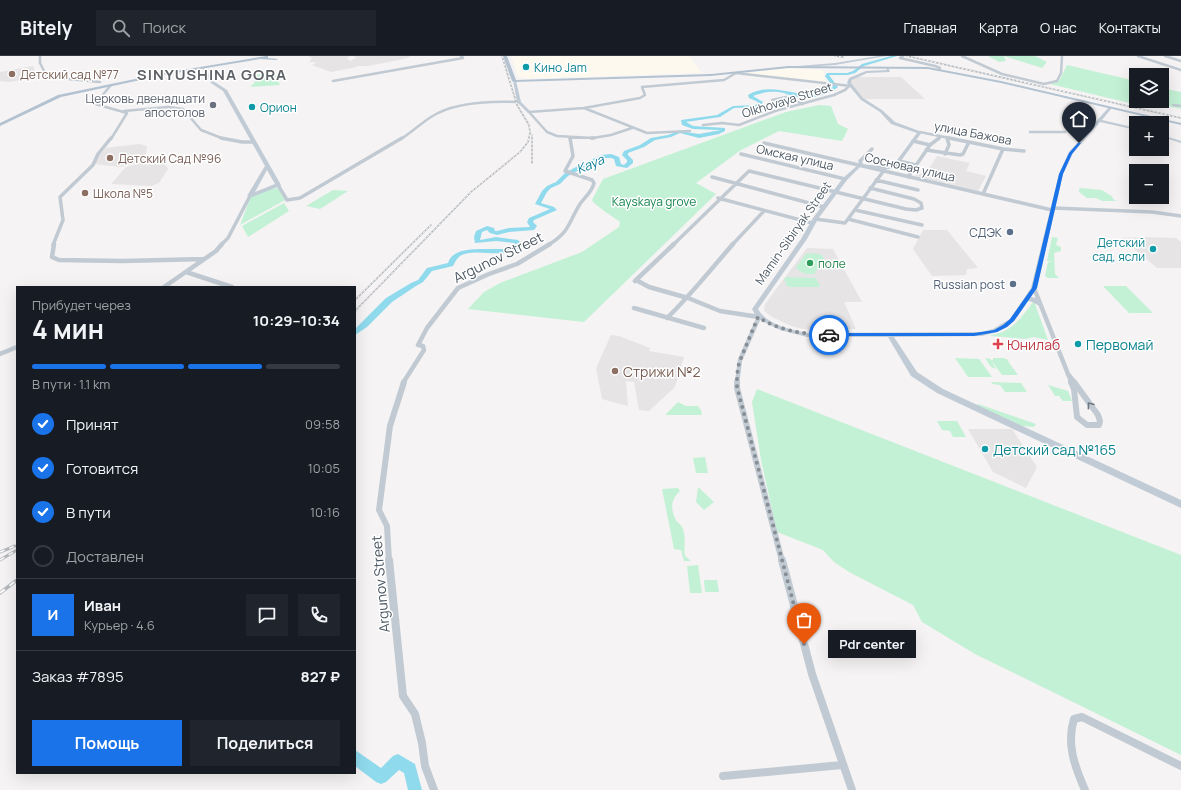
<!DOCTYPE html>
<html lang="ru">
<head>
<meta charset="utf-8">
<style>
	body { margin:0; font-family:Manrope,sans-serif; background:#20242c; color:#f1f3f6; height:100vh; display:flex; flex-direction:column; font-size:15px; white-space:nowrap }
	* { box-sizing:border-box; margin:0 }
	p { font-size:13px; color:#9ea1a6 }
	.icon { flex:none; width:22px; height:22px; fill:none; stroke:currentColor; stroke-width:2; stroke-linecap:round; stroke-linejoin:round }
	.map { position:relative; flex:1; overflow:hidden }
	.panel { position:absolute; left:16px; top:230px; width:340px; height:488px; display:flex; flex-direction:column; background:#171b24; border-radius:0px; box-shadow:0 4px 16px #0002 }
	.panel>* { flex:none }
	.tools { position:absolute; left:1129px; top:12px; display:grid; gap:8px }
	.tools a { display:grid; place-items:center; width:40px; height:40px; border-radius:0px; background:#171b24; box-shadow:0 4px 16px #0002; font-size:20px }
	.pin { position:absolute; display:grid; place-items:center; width:34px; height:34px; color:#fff; margin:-41px -17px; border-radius:50% 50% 50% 0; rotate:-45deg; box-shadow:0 0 4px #0007 }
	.pin .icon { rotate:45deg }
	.courier { position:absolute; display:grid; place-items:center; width:40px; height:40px; margin:-20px; border:3px solid #1a73e8; border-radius:50%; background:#fff; color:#222; box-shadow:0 1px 5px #0007 }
	.bubble { position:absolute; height:28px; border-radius:0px; background:#171b24; box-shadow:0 4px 16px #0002; font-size:13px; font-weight:700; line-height:28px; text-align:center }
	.head em { font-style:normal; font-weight:700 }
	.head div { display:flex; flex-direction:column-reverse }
	.head { display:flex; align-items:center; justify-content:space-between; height:68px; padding:0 16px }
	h1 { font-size:26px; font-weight:700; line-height:30px }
	.bar { display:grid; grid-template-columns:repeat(4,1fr); gap:6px 4px; align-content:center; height:48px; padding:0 16px }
	.bar i { height:5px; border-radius:3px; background:#363941 }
	.bar .on { background:#1a73e8 }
	.bar p { grid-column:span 4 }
	.line { display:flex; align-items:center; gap:10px; padding:0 16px; border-top:1px solid #363941 }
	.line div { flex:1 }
	.round { display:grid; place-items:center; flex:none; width:42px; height:42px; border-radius:0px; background:#20242c }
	ol { padding:0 16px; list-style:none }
	li { display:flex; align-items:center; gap:12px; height:44px }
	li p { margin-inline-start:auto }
	li .icon { padding:4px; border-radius:50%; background:#1a73e8; color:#fff; stroke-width:4 }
	li:last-child { color:#9ea1a6 }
	li i { width:22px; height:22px; border:2px solid #363941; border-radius:50% }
	.action { display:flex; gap:8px; margin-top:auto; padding:8px 16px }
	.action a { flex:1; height:46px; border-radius:0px; background:#1a73e8; color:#fff; font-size:16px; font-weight:700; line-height:46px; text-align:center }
	.action a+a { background:#20242c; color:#f1f3f6 }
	header { display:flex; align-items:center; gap:24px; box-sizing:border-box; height:56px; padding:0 20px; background:#171b24; border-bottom:1px solid #363941 }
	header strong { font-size:19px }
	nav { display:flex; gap:22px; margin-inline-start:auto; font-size:14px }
	.search { width:280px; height:36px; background:#20242c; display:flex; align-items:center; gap:10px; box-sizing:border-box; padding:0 14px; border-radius:0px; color:#9ea1a6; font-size:15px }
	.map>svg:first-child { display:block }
	.commercial { fill:#fdf9ef }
	.education { fill:#e6e4e5 }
	.green { fill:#c3f1d5 }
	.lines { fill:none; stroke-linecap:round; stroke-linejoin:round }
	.river { fill:#90daee; fill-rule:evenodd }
	.street-far4 { stroke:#c1cad2; stroke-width:2.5 }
	.street-far3 { stroke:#c1cad2; stroke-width:3.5 }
	.street-far2 { stroke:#c1cad2; stroke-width:4.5 }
	.street-far1 { stroke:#c1cad2; stroke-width:6 }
	.street { stroke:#c1cad2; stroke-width:8 }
	.secondary { fill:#c1cbd6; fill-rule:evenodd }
	.primary { fill:#b3c2d1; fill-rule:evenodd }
	.rail-far2-casing { stroke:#b5b8bd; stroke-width:1.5 }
	.rail-far1-casing { stroke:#b5b8bd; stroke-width:3 }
	.rail-casing { stroke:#b5b8bd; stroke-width:3.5 }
	.rail-far2 { stroke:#fff; stroke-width:1; stroke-dasharray:2; stroke-linecap:butt }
	.rail-far1 { stroke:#fff; stroke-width:1.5; stroke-dasharray:5; stroke-linecap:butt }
	.rail { stroke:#fff; stroke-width:2; stroke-dasharray:6; stroke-linecap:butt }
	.oneway { stroke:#6e7983 }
	.route { fill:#1a73e8 }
	.done { stroke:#868d94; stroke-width:4; stroke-dasharray:0 7.2 }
	.culture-dot { fill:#0f9aa8; stroke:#fff; stroke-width:1.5 }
	.education-dot { fill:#8d6e63; stroke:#fff; stroke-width:1.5 }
	.worship-dot { fill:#6b7280; stroke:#fff; stroke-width:1.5 }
	.service-dot { fill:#5c6f8a; stroke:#fff; stroke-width:1.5 }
	.leisure-dot { fill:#2e9e5b; stroke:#fff; stroke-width:1.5 }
	.health-dot { fill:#e0444e; stroke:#fff; stroke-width:1.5 }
	.labels { text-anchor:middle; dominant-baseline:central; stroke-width:3; stroke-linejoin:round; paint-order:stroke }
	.far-culture-label { font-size:12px; fill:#0d838f; stroke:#fff; text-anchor:start }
	.far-education-label { font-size:12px; fill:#785e54; stroke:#fff; text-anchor:start }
	.far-worship-label { font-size:12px; fill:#5b616d; stroke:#fff; text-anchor:end }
	.far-street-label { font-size:12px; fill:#4a5661; stroke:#fff }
	.far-park-label { font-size:12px; fill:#17864f; stroke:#fff }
	.far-service-label { font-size:12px; fill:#4e5e75; stroke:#fff; text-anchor:end }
	.far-leisure-label { font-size:12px; fill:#27864d; stroke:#fff; text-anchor:start }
	.far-water-label { font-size:13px; font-style:italic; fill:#0c7c9b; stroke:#fff }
	.street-label { font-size:14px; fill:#4a5661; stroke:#fff }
	.health-label { font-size:14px; fill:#be3a42; stroke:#fff; text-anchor:start }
	.culture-label { font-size:14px; fill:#0d838f; stroke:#fff; text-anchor:start }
	.education-label { font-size:14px; fill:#785e54; stroke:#fff; text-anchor:start }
	.far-district-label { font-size:15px; font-weight:bold; letter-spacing:1px; fill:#5f6368; stroke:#fff }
</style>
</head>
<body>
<header>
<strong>Bitely</strong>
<div class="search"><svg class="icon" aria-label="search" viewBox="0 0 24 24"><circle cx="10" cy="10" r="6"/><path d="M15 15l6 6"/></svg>Поиск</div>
<nav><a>Главная</a><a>Карта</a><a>О нас</a><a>Контакты</a></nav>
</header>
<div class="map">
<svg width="1181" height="734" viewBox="0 0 1181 734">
	<rect width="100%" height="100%" fill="#f5f3f3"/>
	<path class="commercial" d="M511 0H689L702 17 525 23 518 21Z
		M790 12 823 14 826 27 740 18Z"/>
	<path class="education" d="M308 0H350L347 2 352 7 350 5 356 2 354 0H411L404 3 368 10H356L357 11 331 16 312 9 317 6H309L312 2Z
		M33 10 36 19 34 22 9 26 0 25V16Z
		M858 21H901L925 43H864L851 28 853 24Z
		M139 88 147 90 145 105 120 111 95 108 99 99 106 92Z
		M937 100 970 107 966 115 986 120 978 135 915 120 917 117 925 119Z
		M151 104 165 108 168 113 159 127 151 130 111 128 126 111Z
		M923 174H947L978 212 967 213 966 219 932 220 913 193Z
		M1146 181 1176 182 1181 186V212H1157L1121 182Z
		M807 192 833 193 862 246H844L856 273H803L791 270 772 261 764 255 765 248Z
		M611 279 619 280 650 292 649 295 684 301 675 331 649 355 639 354 634 326 626 325 628 350 602 343 596 312Z
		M968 373H1012L1037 411 1026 432 993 416Z"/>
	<path class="green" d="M988 0H1035L1047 6 1042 12 1004 0 1006 5 999 6Z
		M1067 9 1136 25V45H1162V32L1181 36V53L1153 47 1150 52 1050 28 1059 25Z
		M274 16 280 29 250 31 255 26V19Z
		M819 49 831 50 838 68 848 73 842 85 779 75 741 94 696 127 716 138 584 266 468 253 484 236 500 227 582 196 619 171 620 166C614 161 595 150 592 144L603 123 786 56Z
		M278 132 285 144 240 169 251 140 270 133Z
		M1081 132 1102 134 1113 141 1112 142 1116 145H1102L1096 142H1087L1079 136V133Z
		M333 134 348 135 320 153 306 150Z
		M284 147 289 155 248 181 242 170Z
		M1052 181 1058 182 1056 189 1061 191V195L1054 197 1055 218 1059 222H1048L1045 220 1048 206 1053 205H1047Z
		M814 197 822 199 824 203 814 218C806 218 801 218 796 211L806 198Z
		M786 221 816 222 820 230 819 231H790L787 230 784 223Z
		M1103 230H1126L1153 257H1129Z
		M1033 246 1035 248 1048 284 1033 281 1026 283 991 280V279C1011 277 1022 261 1033 246Z
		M955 302 979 303 992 321H968Z
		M985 302 991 303V304H993V302H1004L1010 305 1007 304 1018 319H1002L991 304 996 313 991 311Z
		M991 326 1021 327 1027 336H1005L1000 329 993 328Z
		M1048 329 1068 335 1072 345H1063L1059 340H1055Z
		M757 333 1181 499V699L975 598 922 566 913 549 849 516 834 506 823 494 777 476 761 404 752 346Z
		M678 346 686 350H698L701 354 702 359H665Z
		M978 348 1036 368 1034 371 1022 370 977 351Z
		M937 365H957L966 381H953L950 375 942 374Z
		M705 401 708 417H696L693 402Z
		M698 431 714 446 704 454 696 446Z
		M678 432 680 435C671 443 670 453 676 464 677 467 681 468 682 471 687 480 683 491 685 500L691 505H684L681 494 674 493 662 433Z
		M698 509 702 537H690L687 510Z
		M704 524H717L719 536H705Z"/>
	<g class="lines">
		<path class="river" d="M891 0H897L864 10 855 17 848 19H829L838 31C828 40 809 43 796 41 790 40 784 36 778 36 769 35 760 37 753 40L763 46 759 51 734 52 720 61 686 66 693 70 725 72V75L719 78 699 82 680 77 671 81 655 84 644 91 628 97V99L633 104V107L627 112 616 110 614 103 611 102H602L568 120 560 128 551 132 547 136 541 147 554 151 557 154 534 164 533 166 537 170 534 174 509 176 497 179 490 177 487 174 482 176 480 184 496 181 518 184 523 189C507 206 476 190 460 200 456 203 455 207 453 210L432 215 423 226 416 230 392 246 367 271 355 279V273L386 242 411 227 418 224 427 212 448 207C454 186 495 196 513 192L516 189 514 187 496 185 475 187 474 181 476 175 487 170 494 172 495 175H497L509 172 530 171 527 166 529 162 550 153 535 148 542 135 547 130 556 126 564 118 574 112 601 99 611 98 619 101 621 108 624 109 627 106V104L622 99 624 95 640 89 651 82 668 79 679 75 699 78 721 74 693 73 682 69 681 64 717 59 733 50 756 49 758 46 749 42 748 39C776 22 803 50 833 31L825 20 827 17H847L853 15 862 8Z
			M355 694 381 712 393 700 398 698 415 708 422 734H408L404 717 399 714 386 726 381 728 376 726 355 710Z"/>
		<path class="street-far4" d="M40 0V7L47 21 100 26
			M903 0 900 2 935 10 940 12 939 13
			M962 0 1002 18 1044 28 1057 25 1061 17 1062 0
			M1138 0 1181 14
			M1165 0 1181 5
			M333 25 463 2 461 0
			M772 44 786 41 803 48
			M1173 49 1181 50
			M584 52 647 77 690 75
			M124 55 168 51 183 53 201 74 224 83
			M529 56 584 52 640 42 645 39 642 31 724 24 736 17 851 30
			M529 56 547 76 557 80 593 82 611 79 632 72
			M703 69 722 67 739 69 775 55 834 39 845 34 850 29
			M920 76 954 83
			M1030 76H1065
			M1071 76 1087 78
			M570 81V83
			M111 83 127 57 95 48 111 29
			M401 83C412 76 420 68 431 61 453 46 494 45 519 46
			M939 83 940 80"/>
		<path class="street-far3" d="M221 82 242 86H254
			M591 82H594
			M949 82 1003 93 1024 95
			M913 85 930 89
			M764 87 1052 154
			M926 94 960 99 963 98 969 86
			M741 98 845 123
			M945 98 949 89 947 82
			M899 105 916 109
			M861 108 860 105 872 93
			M712 121 824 151
			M908 121 930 89 939 82
			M876 124 918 134
			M278 129 287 144 300 142 402 82
			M983 138 1003 93
			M718 142 812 167
			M1053 152 1152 156 1181 160
			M855 154 922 169
			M815 163 845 167 885 113
			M848 163 918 181
			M53 189 63 164 60 141 93 109 98 98 111 82
			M221 189 228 182 250 140
			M548 189C570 176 568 167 580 148 585 141 592 136 594 127L592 124 565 115 573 100 570 82
			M673 189 749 115 906 153 916 154 922 152 921 147 914 143 870 132
			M732 189 764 155"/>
		<path class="street-far2" d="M54 188 52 201 59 204 123 205 204 203
			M186 216 232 231
			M636 224 649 231 688 242 720 255 759 261 740 304 737 327
			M635 225 674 188
			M164 231 216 195 222 188
			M1034 232 1068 318
			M634 252 704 272
			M667 262C691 239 711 213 733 188
			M0 298 17 291
			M1068 318 1075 327
			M1068 318 1072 327
			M403 327 424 294 423 290 418 289 427 272 458 232 489 218 517 208 550 188"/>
		<path class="street-far1" d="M737 326V332L782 505
			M1071 326 1074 333 1077 361 1087 369H1099L1100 365 1098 359 1074 326
			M389 505 387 470 379 454 390 370 404 326"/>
		<path class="street" d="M389 504 403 640 415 658 422 687 425 710 434 734
			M782 504 812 618 852 734
			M723 720 842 709
			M1085 734C1075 711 1066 688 1074 663L1082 661 1181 710"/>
		<path class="secondary" d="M878 0H886L835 9 788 12 786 11 835 7Z
			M202 11H204L213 25 227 34 281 129 280 130 252 141 247 140 265 110 223 35 211 27ZM267 114 275 128 255 136Z
			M886 11H888L890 16 867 17 852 24 851 27 863 42 882 54 895 66 922 76 895 113H885L860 111 847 124 818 163 807 183 758 253C767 269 790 273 807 277L982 276 993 273 1010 263 1031 232 1059 118 1069 96 1109 51H1111V53L1102 64 1136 72V74L1100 66 1073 97 1063 118 1037 232 1031 241 1036 242 1042 247V249C1037 251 1034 245 1028 245L1014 265 997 276 982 280 894 281 917 316 943 333 1181 444V452L937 337 911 320 888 281H807L780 274 762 265 757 262 752 253 801 183 813 162 843 122 859 108 892 111 917 77 891 68 880 56 861 44 847 27 849 22 866 15 887 14Z
			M513 24 516 25 521 46 530 55V57H528L517 46Z
			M1162 79 1181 85V87L1162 81Z"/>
		<path class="primary" d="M266 0H268V2L278 3 276 4 260 3 164 19 61 41 0 70V67L58 39 164 17Z
			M503 0H507L516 24 711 18 788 10 928 11 1001 25 1181 67V69L1001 27 928 13 788 12 711 20 514 26 512 25Z"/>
		<g class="rail-far2-casing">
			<path id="rail-far2" d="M835 0 843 1
				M907 0 1181 62
				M532 79V107
				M355 244 431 169
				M355 255 471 136 520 96 528 86 530 77 529 69 517 49 502 0"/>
		</g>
		<g class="rail-far1-casing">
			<path id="rail-far1" d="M0 496 15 490
				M0 504 17 494"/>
		</g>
		<g class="rail-casing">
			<path id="rail" d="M0 537 17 524"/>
		</g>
		<use href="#rail-far2" class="rail-far2"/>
		<use href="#rail-far1" class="rail-far1"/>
		<use href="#rail" class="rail"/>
	</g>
	<defs><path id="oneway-chevron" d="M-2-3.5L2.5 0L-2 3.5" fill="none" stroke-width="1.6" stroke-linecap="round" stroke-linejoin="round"/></defs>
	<use class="oneway" href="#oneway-chevron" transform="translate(1090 349) rotate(-127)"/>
	<path class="route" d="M1078 87H1081L1072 98 1063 118 1037 232 1014 265 1007 271 997 276 974 280H827L826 279 829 277H974L994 274 1003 269 1010 263 1032 232 1059 118 1069 97Z"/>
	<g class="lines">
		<path class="done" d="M804 588 737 331V319L739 307 758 261C780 275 803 278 829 279"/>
	</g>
	<g class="culture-dot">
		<circle cx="526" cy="11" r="4"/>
		<circle cx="252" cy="51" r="4"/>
		<circle cx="1153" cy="193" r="4"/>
		<circle cx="1078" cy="288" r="4"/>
		<circle cx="985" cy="393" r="4"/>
	</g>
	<g class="education-dot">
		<circle cx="12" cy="18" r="4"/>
		<circle cx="110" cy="102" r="4"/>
		<circle cx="85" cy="137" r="4"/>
		<circle cx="615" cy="315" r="4"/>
	</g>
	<circle class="worship-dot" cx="213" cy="49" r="4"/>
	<g class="service-dot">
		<circle cx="1010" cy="176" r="4"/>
		<circle cx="1013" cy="228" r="4"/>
	</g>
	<circle class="leisure-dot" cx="810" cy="207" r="4"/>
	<path class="health-dot" d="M996 282h4v4h4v4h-4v4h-4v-4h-4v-4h4z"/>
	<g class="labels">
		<g class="far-culture-label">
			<text x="534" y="11">Кино Jam</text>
			<text x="260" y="51">Орион</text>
			<text x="1145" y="186" text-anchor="end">Детский<tspan x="1145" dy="14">сад, ясли</tspan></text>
		</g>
		<g class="far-education-label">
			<text x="20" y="18">Детский сад №77</text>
			<text x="118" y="102">Детский Сад №96</text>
			<text x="93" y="137">Школа №5</text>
		</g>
		<g class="far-worship-label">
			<text x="205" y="42">Церковь двенадцати<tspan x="205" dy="14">апостолов</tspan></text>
		</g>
		<g class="far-street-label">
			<text transform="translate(787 44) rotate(-17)">Olkhovaya Street</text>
			<text transform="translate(973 77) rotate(11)">улица Бажова</text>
			<text transform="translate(795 101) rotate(13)">Омская улица</text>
			<text transform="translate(910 111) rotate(13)">Сосновая улица</text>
			<text transform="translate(793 177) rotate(-55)">Mamin-Sibiryak Street</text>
		</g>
		<g class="far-park-label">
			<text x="654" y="145">Kayskaya grove</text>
		</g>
		<g class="far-service-label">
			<text x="1002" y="176">СДЭК</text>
			<text x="1005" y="228">Russian post</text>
		</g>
		<g class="far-leisure-label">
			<text x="818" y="207">поле</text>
		</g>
		<g class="far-water-label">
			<text transform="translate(590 108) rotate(-24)">Kaya</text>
		</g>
		<g class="street-label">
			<text transform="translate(498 201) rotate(-26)">Argunov Street</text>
			<text transform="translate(380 528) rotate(-95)">Argunov Street</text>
		</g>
		<g class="health-label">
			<text x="1007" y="288">Юнилаб</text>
		</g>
		<g class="culture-label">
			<text x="1086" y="288">Первомай</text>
			<text x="993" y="393">Детский сад №165</text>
		</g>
		<g class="education-label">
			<text x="623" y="315">Стрижи №2</text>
		</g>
		<g class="far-district-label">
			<text x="212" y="18">SINYUSHINA GORA</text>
		</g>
	</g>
</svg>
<div class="tools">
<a><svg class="icon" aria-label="layers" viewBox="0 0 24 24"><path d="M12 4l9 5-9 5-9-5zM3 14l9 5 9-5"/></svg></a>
<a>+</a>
<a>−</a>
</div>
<div class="pin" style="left:804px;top:588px;background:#ea580c"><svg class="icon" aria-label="bag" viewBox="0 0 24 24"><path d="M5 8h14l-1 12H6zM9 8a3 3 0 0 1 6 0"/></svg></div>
<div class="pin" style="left:1079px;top:87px;background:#1f2937"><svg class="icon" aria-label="home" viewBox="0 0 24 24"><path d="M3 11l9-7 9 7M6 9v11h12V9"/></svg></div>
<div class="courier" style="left:829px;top:279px"><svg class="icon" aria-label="car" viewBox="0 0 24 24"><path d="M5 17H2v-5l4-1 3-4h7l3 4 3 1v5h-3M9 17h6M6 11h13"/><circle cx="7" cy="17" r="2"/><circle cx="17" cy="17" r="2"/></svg></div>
<div class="bubble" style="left:828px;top:574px;width:88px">Pdr center</div>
<section class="panel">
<div class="head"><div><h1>4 мин</h1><p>Прибудет через</p></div><em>10:29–10:34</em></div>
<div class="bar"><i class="on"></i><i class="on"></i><i class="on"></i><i></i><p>В пути · 1.1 km</p></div>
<ol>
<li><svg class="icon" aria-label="check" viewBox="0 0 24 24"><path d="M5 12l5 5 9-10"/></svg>Принят<p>09:58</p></li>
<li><svg class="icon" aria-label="check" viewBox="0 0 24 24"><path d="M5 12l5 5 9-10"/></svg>Готовится<p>10:05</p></li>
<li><svg class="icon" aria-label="check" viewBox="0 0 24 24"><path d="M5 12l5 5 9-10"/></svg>В пути<p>10:16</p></li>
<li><i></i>Доставлен</li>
</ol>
<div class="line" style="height:72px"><b class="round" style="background:#1a73e8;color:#fff">И</b><div><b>Иван</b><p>Курьер · 4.6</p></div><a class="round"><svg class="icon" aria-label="chat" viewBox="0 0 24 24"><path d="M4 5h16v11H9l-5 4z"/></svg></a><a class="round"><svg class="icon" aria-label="phone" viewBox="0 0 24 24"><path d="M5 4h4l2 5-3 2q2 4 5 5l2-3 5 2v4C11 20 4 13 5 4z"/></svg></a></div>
<div class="line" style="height:52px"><div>Заказ #7895</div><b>827 ₽</b></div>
<div class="action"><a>Помощь</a><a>Поделиться</a></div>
</section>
</div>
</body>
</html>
